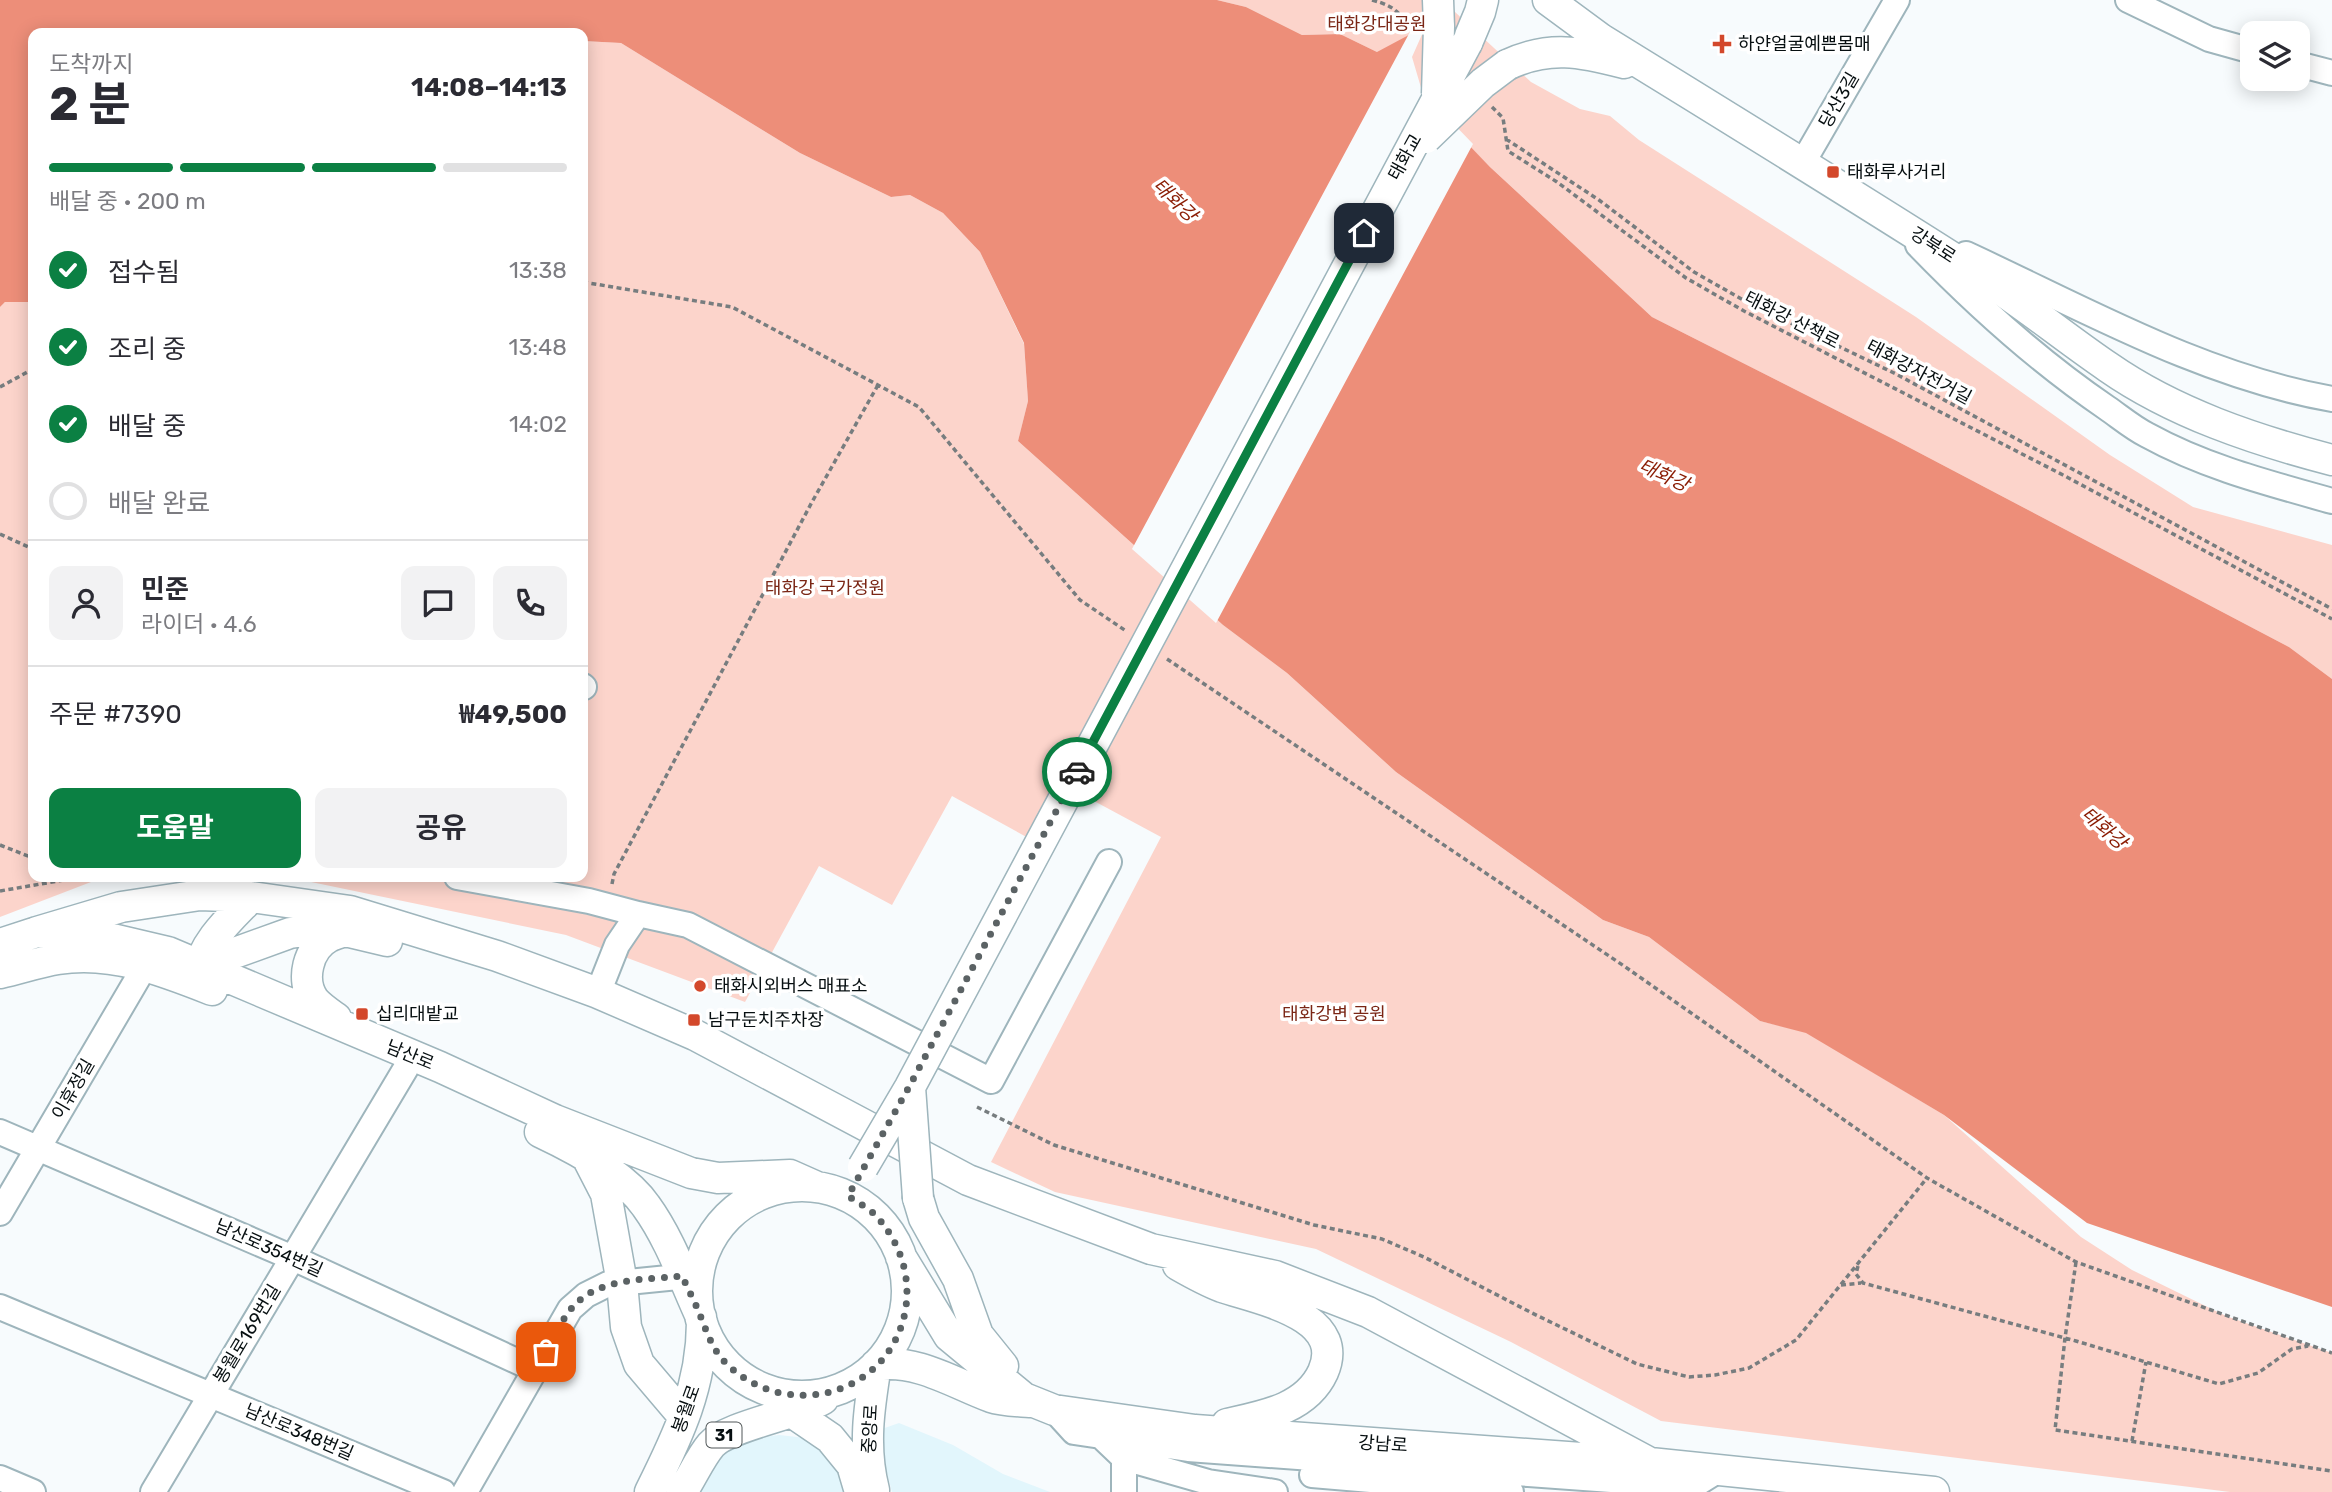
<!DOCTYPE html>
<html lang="ko">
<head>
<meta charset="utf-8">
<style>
	body { margin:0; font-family:Rubik,"Noto Sans KR",sans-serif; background:#f2f2f3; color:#2b2b33; height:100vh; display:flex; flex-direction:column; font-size:26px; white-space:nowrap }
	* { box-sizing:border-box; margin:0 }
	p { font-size:23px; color:#7c7c81 }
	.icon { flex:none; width:38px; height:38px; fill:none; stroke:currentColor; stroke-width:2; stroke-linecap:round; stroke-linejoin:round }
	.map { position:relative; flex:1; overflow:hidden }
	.sheet { position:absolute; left:28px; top:28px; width:560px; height:854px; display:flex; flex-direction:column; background:#fff; border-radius:14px; box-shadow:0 4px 18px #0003 }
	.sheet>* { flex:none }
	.buttons { position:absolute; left:2240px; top:21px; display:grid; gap:14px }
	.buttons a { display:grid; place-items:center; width:70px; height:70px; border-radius:14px; background:#fff; box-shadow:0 4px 18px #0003; font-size:35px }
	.pin { position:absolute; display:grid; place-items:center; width:60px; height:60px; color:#fff; margin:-30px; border-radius:14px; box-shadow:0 4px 10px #0006 }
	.courier { position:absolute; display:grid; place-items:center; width:70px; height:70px; margin:-35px; border:5px solid #0b8043; border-radius:50%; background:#fff; color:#222; box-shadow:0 2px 9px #0007 }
	.head em { font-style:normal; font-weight:700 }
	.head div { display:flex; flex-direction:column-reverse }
	.head { display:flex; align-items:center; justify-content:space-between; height:119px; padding:0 21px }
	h1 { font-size:46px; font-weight:700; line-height:52px }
	.bar { display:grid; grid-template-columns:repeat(4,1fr); gap:10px 7px; align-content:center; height:84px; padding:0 21px }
	.bar i { height:9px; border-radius:5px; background:#e1e1e2 }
	.bar .active { background:#0b8043 }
	.bar p { grid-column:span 4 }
	.line { display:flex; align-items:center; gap:18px; padding:0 21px; border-top:2px solid #e1e1e2 }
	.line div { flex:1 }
	.round { display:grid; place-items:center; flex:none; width:74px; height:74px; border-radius:14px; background:#f2f2f3 }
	ol { padding:0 21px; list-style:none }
	li { display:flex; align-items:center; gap:21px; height:77px }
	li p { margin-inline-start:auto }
	li .icon { padding:7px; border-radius:50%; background:#0b8043; color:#fff; stroke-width:4 }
	li:last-child { color:#7c7c81 }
	li i { width:38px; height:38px; border:4px solid #e1e1e2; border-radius:50% }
	.action { display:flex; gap:14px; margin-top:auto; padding:14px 21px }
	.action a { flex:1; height:80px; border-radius:14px; background:#0b8043; color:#fff; font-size:28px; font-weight:700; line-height:80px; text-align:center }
	.action a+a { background:#f2f2f3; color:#2b2b33 }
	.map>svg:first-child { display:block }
	.built { fill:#e2f6fc }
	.green { fill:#fcd4cb }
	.water { fill:#ed8e79 }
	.pier { fill:#f7fbfd }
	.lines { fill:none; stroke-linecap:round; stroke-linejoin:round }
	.minor-casing { stroke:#9eb5bc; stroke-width:28 }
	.major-casing { stroke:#9eb5bc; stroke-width:33 }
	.path { stroke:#777d7f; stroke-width:3.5; stroke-dasharray:5 3.5; stroke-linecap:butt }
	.minor { stroke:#fff; stroke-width:24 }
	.major { stroke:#fff; stroke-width:30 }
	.major-bridge-casing { stroke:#9eb5bc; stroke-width:33; stroke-linecap:butt }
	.major-bridge { stroke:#fff; stroke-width:30 }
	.done { stroke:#5b6264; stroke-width:7; stroke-dasharray:0 12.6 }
	.route { stroke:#0b8043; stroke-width:9 }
	.poi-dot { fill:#d3482b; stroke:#fff; stroke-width:2.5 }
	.labels { text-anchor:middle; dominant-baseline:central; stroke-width:7; stroke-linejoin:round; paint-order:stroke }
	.shield { fill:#fff; stroke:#515758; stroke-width:2 }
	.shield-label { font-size:16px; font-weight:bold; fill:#070f11 }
	.park-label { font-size:18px; fill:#7a2615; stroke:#fff }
	.poi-label { font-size:18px; fill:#070f11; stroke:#fff; text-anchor:start }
	.street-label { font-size:18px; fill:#070f11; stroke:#fff }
	.water-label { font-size:19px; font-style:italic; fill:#8a1b02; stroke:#fff }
</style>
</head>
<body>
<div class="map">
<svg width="2332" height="1492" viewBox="0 0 2332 1492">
	<rect width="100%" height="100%" fill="#f7fbfd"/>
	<path class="built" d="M899 1423 953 1445 1003 1474 1050 1492H892L876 1431Z
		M779 1435 806 1438 829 1452 851 1492H695L714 1451 739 1440Z"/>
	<path class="green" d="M1217 0H1442L1531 82 1580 109 1610 116 1639 140 1916 317 2110 455 2193 507 2332 545V679L2289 647 1895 440 1652 317 1490 167 1377 52 1340 34 1302 35 1246 7Z
		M583 41 621 43 800 153 891 197 910 195 943 213 980 252 1024 344 1028 401 1018 441 1223 625 1287 673 1396 772 1603 920 1649 937 1760 1021 1806 1032 1944 1115 2081 1237 2132 1270 2226 1316 2332 1353V1492H2230L1661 1421 1511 1342 1316 1249 1055 1192 991 1162 1161 837 1081 794 1050 850 952 796 892 905 819 866 745 1002 566 935 287 877H583Z
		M5 302H33V877H104L0 917V307Z"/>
	<path class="water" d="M0 0H1217L1246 7 1302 35 1340 34 1377 52 1420 29 1408 57 1419 93 1490 167 1652 317 1895 440 2289 647 2332 679V1307L2087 1223 1944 1115 1806 1033 1760 1021 1649 937 1603 920 1396 772 1287 673 1223 625 1018 441 1028 401 1024 343 980 252 943 213 910 195 891 197 800 153 621 43 583 41V33H409L374 30 355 33H33V302H5L0 307Z"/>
	<path class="pier" d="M1419 26H1423L1424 30 1412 57 1422 91 1473 144 1216 623 1132 549 1411 30Z"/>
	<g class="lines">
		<g class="minor-casing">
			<path id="minor" d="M2128 0 2209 39 2252 51
				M2298 64 2332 73
				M1802 164 1897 0
				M1918 245C1976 305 2038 361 2107 408 2120 417 2133 428 2147 435 2205 467 2268 483 2332 501
				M1966 254C2085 309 2202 376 2332 399
				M583 686 584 687
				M457 877 589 901 638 914
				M598 993 617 945 638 914 688 925 991 1081 1109 862
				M0 1132 293 1258 536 1370
				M0 1213 145 966
				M0 1307 443 1492
				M1054 1410 1074 1432 1188 1449 1693 1486 1717 1471
				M1103 1438 1124 1458 1208 1482 1275 1492
				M1124 1458V1492
				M1312 1475 1511 1492
				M0 1478 33 1492
				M153 1492 406 1068
				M465 1492 570 1309 586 1295 608 1284 698 1275"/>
		</g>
		<g class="major-casing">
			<path id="major" d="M1438 0 1439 27
				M1548 0 1601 39C1724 115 1848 191 1970 269 2018 299 2061 335 2108 367 2174 413 2255 440 2332 460
				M1467 43 1480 12 1483 0
				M1507 65C1549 45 1581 52 1624 63
				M37 932 121 907 200 895 251 897 350 911 497 956 598 993 695 1035 968 1180 1151 1249 1275 1276 1368 1312 1650 1463
				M0 944 37 932 100 936 168 952 440 1067 555 1120 691 1173 718 1178 790 1175 817 1187
				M193 968 290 933 312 930 345 931 387 941
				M0 973C19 969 39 962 58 959 111 950 164 971 212 990
				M198 973C203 942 231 918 251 897
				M336 1018C329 1013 320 1007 314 1000 300 980 308 948 329 937 334 934 340 933 345 931
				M540 1132C574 1148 624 1174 646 1206 670 1239 684 1280 701 1317
				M589 1161 606 1194 622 1283 626 1327 639 1364 684 1417
				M697 1291a105 105 0 1 1 210 0a105 105 0 1 1-210 0Z
				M918 1198 924 1218 958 1279 978 1335 1003 1366
				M901 1257 949 1336 1024 1398 1054 1410 1195 1430 1650 1463 1934 1492
				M1178 1265C1192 1273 1206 1281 1222 1287 1257 1299 1348 1315 1323 1372 1306 1409 1263 1416 1227 1424
				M876 1365C918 1359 953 1383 991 1397 1003 1401 1017 1401 1030 1402
				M783 1406 830 1438 852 1465 860 1492
				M874 1490C863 1447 869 1408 876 1365
				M650 1492C678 1436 702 1386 702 1322
				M682 1492C692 1477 700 1458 711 1445 727 1426 796 1415 823 1399"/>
		</g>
		<path class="path" d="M1372 0C1398 7 1397 13 1414 30
			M1492 107 1503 118 1508 151 1557 182 1686 278 1744 311 2063 475 2332 619
			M1506 139 1599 200 1694 272 1745 301 1896 374 2332 609
			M583 282 732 307 919 407 1080 600 1126 631
			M0 387 33 369
			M0 534 33 549
			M1167 659 1624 966 1927 1178 2076 1262 2332 1353
			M0 845 33 858
			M612 884 614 874 812 502 878 385
			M0 891 81 877
			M977 1107 1054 1145 1314 1225 1382 1239 1424 1257 1530 1312 1637 1364 1689 1377 1715 1375 1749 1368 1796 1340 1927 1178
			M2076 1262 2065 1338 2055 1430 2332 1471
			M1858 1266 1856 1274 1863 1283 2076 1341 2219 1384 2258 1373 2292 1349 2308 1346
			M1841 1285 1861 1283
			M2132 1441 2146 1362"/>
		<use href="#minor" class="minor"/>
		<use href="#major" class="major"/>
		<g class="major-bridge-casing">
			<path id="major-bridge" d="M1437 94 1439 27
				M1426 138 1483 83 1507 65
				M910 1087 918 1198
				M863 1167 910 1087 1467 43"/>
		</g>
		<use href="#major-bridge" class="major-bridge"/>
	</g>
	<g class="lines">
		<path class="done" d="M546 1352C554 1338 561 1321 571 1309 597 1277 644 1280 682 1276 688 1289 695 1302 700 1315 706 1330 711 1345 721 1358 738 1377 761 1390 786 1394 888 1408 945 1295 878 1218 871 1209 858 1203 848 1196L909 1087 1077 772"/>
		<path class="route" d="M1077 772 1364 233"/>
	</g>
	<g class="poi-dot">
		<path d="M1718.5 33.5h7v7h7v7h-7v7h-7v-7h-7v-7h7z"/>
		<rect x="1826" y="165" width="14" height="14" rx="3.5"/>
		<circle cx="700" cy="986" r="7"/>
		<rect x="355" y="1007" width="14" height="14" rx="3.5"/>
		<rect x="687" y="1013" width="14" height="14" rx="3.5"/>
	</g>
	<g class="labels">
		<rect class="shield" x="706.5" y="1422.5" width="35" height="25" rx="5"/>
		<g class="shield-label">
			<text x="724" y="1435">31</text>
		</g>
		<g class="park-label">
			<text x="1377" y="24">태화강대공원</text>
			<text x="825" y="588">태화강 국가정원</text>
			<text x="1334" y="1014">태화강변 공원</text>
		</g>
		<g class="poi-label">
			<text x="1738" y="44">하얀얼굴예쁜몸매</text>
			<text x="1847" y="172">태화루사거리</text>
			<text x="714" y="986">태화시외버스 매표소</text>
			<text x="376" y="1014">십리대밭교</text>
			<text x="708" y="1020">남구둔치주차장</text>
		</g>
		<g class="street-label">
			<text transform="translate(1839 100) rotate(-60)">당산3길</text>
			<text transform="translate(1405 157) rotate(-61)">태화교</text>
			<text transform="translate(1933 245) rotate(33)">강북로</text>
			<text transform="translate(1792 320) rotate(27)">태화강 산책로</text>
			<text transform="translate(1919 372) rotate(28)">태화강자전거길</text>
			<text transform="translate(410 1055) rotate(22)">남산로</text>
			<text transform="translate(73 1089) rotate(-60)">이휴정길</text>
			<text transform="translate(269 1248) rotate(24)">남산로354번길</text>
			<text transform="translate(247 1334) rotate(-59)">봉월로169번길</text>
			<text transform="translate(686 1409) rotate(-70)">봉월로</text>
			<text transform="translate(870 1429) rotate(-87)">중앙로</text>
			<text transform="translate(299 1432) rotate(23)">남산로348번길</text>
			<text transform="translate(1383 1444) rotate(4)">강남로</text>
		</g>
		<g class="water-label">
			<text transform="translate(1175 200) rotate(44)">태화강</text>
			<text transform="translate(1664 475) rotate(24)">태화강</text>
			<text transform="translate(2104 828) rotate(41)">태화강</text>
		</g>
	</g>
</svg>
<div class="buttons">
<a><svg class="icon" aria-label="layers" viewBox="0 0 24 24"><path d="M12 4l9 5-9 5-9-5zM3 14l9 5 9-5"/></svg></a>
</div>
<div class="pin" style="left:546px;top:1352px;background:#ea580c"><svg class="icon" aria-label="bag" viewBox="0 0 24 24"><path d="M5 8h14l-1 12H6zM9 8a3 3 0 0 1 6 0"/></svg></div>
<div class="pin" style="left:1364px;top:233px;background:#1f2937"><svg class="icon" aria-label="home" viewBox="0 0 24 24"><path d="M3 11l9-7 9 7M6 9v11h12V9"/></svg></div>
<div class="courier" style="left:1077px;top:772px"><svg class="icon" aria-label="car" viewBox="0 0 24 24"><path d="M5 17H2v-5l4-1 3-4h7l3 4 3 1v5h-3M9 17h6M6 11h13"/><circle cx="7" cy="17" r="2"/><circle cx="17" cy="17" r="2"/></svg></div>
<section class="sheet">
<div class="head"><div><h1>2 분</h1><p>도착까지</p></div><em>14:08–14:13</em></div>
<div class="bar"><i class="active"></i><i class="active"></i><i class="active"></i><i></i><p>배달 중 · 200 m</p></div>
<ol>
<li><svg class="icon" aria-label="check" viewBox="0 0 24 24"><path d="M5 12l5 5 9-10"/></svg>접수됨<p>13:38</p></li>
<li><svg class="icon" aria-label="check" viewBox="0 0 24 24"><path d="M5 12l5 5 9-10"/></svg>조리 중<p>13:48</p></li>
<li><svg class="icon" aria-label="check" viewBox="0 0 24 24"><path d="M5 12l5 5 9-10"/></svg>배달 중<p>14:02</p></li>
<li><i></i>배달 완료</li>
</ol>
<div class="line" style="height:126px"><a class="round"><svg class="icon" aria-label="person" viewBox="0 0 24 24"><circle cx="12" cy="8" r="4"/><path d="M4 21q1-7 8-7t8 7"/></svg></a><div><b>민준</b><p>라이더 · 4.6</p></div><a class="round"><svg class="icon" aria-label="chat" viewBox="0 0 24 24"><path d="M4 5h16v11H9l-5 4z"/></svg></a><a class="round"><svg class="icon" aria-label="phone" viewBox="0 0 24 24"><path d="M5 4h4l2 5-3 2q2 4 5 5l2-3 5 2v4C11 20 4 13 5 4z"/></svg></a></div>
<div class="line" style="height:91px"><div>주문 #7390</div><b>₩49,500</b></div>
<div class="action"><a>도움말</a><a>공유</a></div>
</section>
</div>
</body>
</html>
